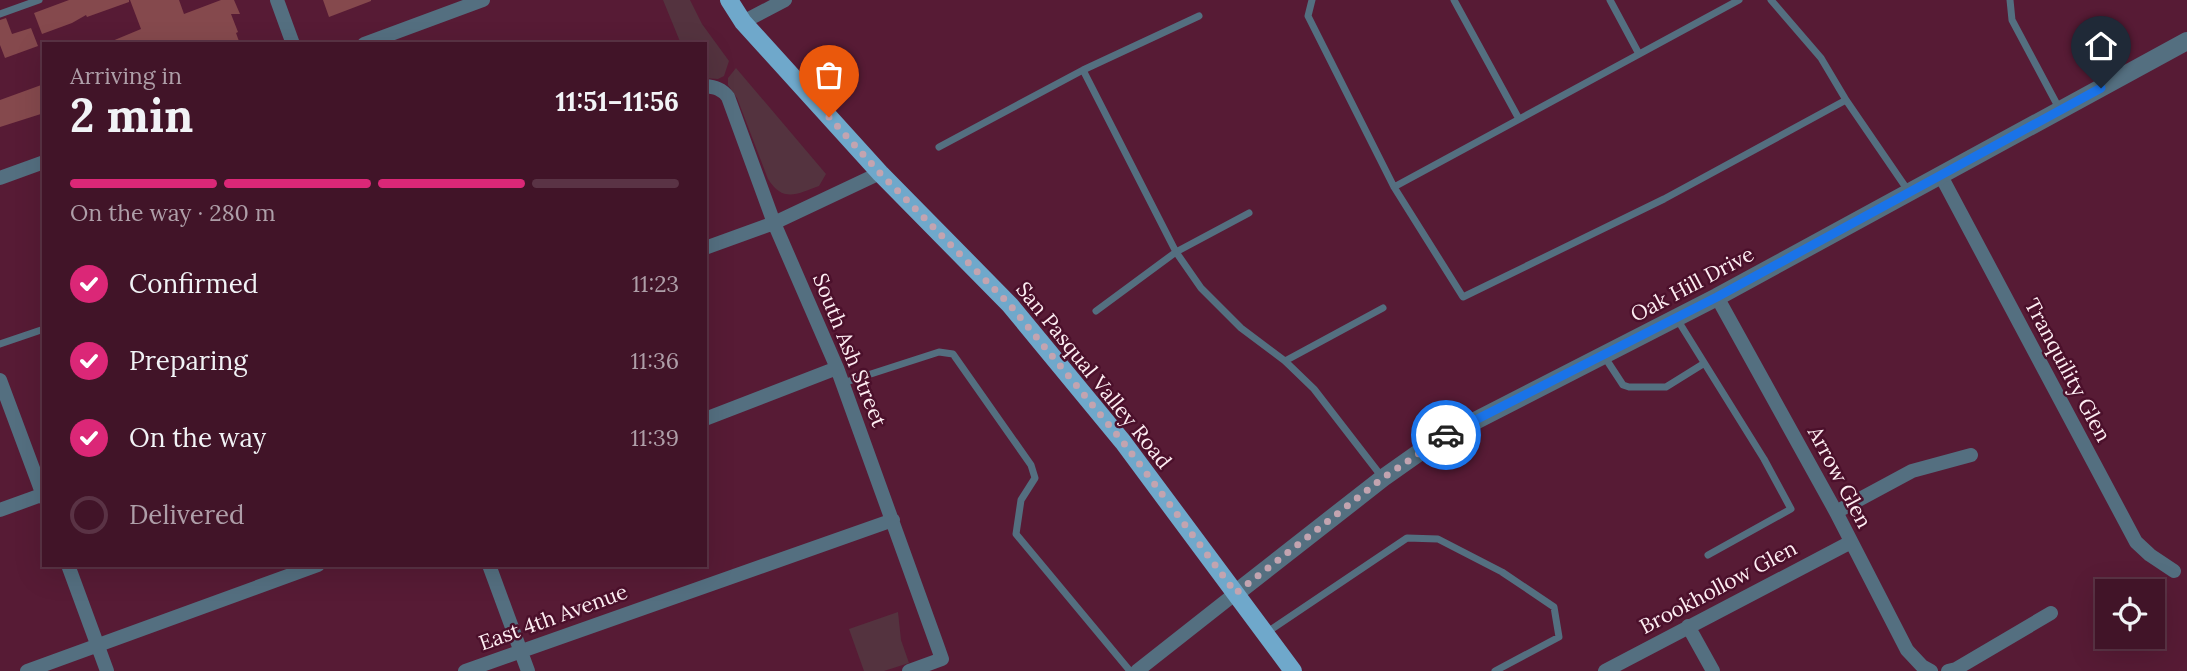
<!DOCTYPE html>
<html lang="en">
<head>
<meta charset="utf-8">
<style>
	body { margin:0; font-family:Lora,serif; background:#4c2134; color:#f1f3f6; height:100vh; display:flex; flex-direction:column; font-size:26px; white-space:nowrap }
	* { box-sizing:border-box; margin:0 }
	p { font-size:23px; color:#ae9ea8 }
	.icon { flex:none; width:38px; height:38px; fill:none; stroke:currentColor; stroke-width:2; stroke-linecap:round; stroke-linejoin:round }
	.map { position:relative; flex:1; overflow:hidden }
	.drawer { position:absolute; left:42px; top:42px; width:665px; height:525px; display:flex; flex-direction:column; background:#411428; border-radius:0px; box-shadow:0 7px 28px #0002,0 0 0 2px #5a3345 }
	.drawer>* { flex:none }
	.controls { position:absolute; left:2095px; top:579px; display:grid; gap:14px }
	.controls a { display:grid; place-items:center; width:70px; height:70px; border-radius:0px; background:#411428; box-shadow:0 7px 28px #0002,0 0 0 2px #5a3345; font-size:35px }
	.pin { position:absolute; display:grid; place-items:center; width:60px; height:60px; color:#fff; margin:-72px -30px; border-radius:50% 50% 50% 0; rotate:-45deg; box-shadow:0 0 7px #0007 }
	.pin .icon { rotate:45deg }
	.courier { position:absolute; display:grid; place-items:center; width:70px; height:70px; margin:-35px; border:5px solid #1a73e8; border-radius:50%; background:#fff; color:#222; box-shadow:0 2px 9px #0007 }
	.overview em { font-style:normal; font-weight:700 }
	.overview div { display:flex; flex-direction:column-reverse }
	.overview { display:flex; align-items:center; justify-content:space-between; height:119px; padding:0 28px }
	h1 { font-size:46px; font-weight:700; line-height:52px }
	.bar { display:grid; grid-template-columns:repeat(4,1fr); gap:10px 7px; align-content:center; height:84px; padding:0 28px }
	.bar i { height:9px; border-radius:5px; background:#5a3345 }
	.bar .selected { background:#db2777 }
	.bar p { grid-column:span 4 }
	ol { padding:0 28px; list-style:none }
	li { display:flex; align-items:center; gap:21px; height:77px }
	li p { margin-inline-start:auto }
	li .icon { padding:7px; border-radius:50%; background:#db2777; color:#fff; stroke-width:4 }
	li:last-child { color:#ae9ea8 }
	li i { width:38px; height:38px; border:4px solid #5a3345; border-radius:50% }
	.map>svg:first-child { display:block }
	.green { fill:#54333f }
	.building { fill:#85494d }
	.lines { fill:none; stroke-linecap:round; stroke-linejoin:round }
	.service { stroke:#546f80; stroke-width:7 }
	.minor { stroke:#546f80; stroke-width:14 }
	.tertiary { stroke:#546f80; stroke-width:18 }
	.primary { stroke:#6fa8cb; stroke-width:18 }
	.done { stroke:#c3a4b0; stroke-width:7; stroke-dasharray:0 12.6 }
	.route { stroke:#1a73e8; stroke-width:9 }
	.labels { text-anchor:middle; dominant-baseline:central; stroke-width:5; stroke-linejoin:round; paint-order:stroke }
	.street-label { font-size:21px; fill:#fdedf2; stroke:#4b102b }
</style>
</head>
<body>
<div class="map">
<svg width="2187" height="671" viewBox="0 0 2187 671">
	<rect width="100%" height="100%" fill="#571b35"/>
	<path class="green" d="M663 0H690L702 24 729 61 724 76 718 79 705 78V44H681Z
		M736 68 826 174 819 186C797 194 783 203 768 179L737 98 728 85V78Z
		M898 612 901 640 909 663 884 671H864L849 629Z"/>
	<path class="building" d="M69 0H129V2L87 17 86 15 72 23 42 34 34 13Z
		M130 0H179L184 14 221 0H234L240 14H231L238 32 236 33 240 44H105L141 29Z
		M323 0H371V1L329 17Z
		M6 18 12 34 31 28 38 46 5 58 0 45V20Z
		M44 84V113L0 127V100Z"/>
	<g class="lines">
		<path class="service" d="M1312 0 1308 16 1394 187 1463 297 1664 199 1846 100
			M1454 0 1519 119
			M1610 0 1639 54
			M1771 0 1821 58 1846 100 1909 192
			M2010 0 2012 20 2060 110
			M0 14 39 0
			M1083 70 1176 252 1201 288 1241 328 1285 361 1314 389 1382 477
			M939 147 1083 70 1199 16
			M1394 187 1739 0
			M1096 311 1176 252 1249 213
			M1677 319 1764 459 1791 509 1708 555
			M0 344 44 329
			M1604 356 1623 385 1629 387H1666L1703 364
			M1285 361 1383 308
			M843 383 939 352 953 354 1031 465 1035 478 1021 500 1016 534 1130 671
			M1266 633 1407 538 1438 539 1502 572 1554 607 1559 637 1495 671"/>
		<path class="minor" d="M277 0 293 44
			M743 22 785 0
			M364 44 483 0
			M705 86C715 87 722 89 728 97L774 223 837 368 937 645 942 659 909 671
			M1941 176 2136 542 2150 555 2174 571
			M0 178 44 162
			M705 248 774 223 880 173
			M1717 297 1836 512 1907 650 1922 666 1931 671
			M0 380 44 498
			M705 419 837 368
			M0 510 44 494
			M1836 512 1912 471 1971 455
			M68 565 107 671
			M489 565 528 671
			M1688 626 1713 671
			M27 671 318 565
			M465 671 893 520
			M1137 671 1236 593
			M1605 671 1851 542
			M1948 671 1956 669 2051 613"/>
		<path class="tertiary" d="M1236 593 1383 478 1434 442 1717 297 2187 41"/>
		<path class="primary" d="M729 0 743 22 880 173 1010 305 1123 442 1293 671"/>
	</g>
	<g class="lines">
		<path class="done" d="M829 117 880 173 1010 305 1123 442 1236 593 1383 478 1446 435"/>
		<path class="route" d="M1446 435 1717 297 2101 88"/>
	</g>
	<g class="labels">
		<g class="street-label">
			<text transform="translate(1692 284) rotate(-28)">Oak Hill Drive</text>
			<text transform="translate(850 350) rotate(68)">South Ash Street</text>
			<text transform="translate(2068 370) rotate(62)">Tranquility Glen</text>
			<text transform="translate(1094 375) rotate(51)">San Pasqual Valley Road</text>
			<text transform="translate(1840 477) rotate(62)">Arrow Glen</text>
			<text transform="translate(1718 587) rotate(-28)">Brookhollow Glen</text>
			<text transform="translate(553 617) rotate(-20)">East 4th Avenue</text>
		</g>
	</g>
</svg>
<div class="controls">
<a><svg class="icon" aria-label="locate" viewBox="0 0 24 24"><circle cx="12" cy="12" r="6"/><path d="M12 2v4M12 18v4M2 12h4M18 12h4"/></svg></a>
</div>
<div class="pin" style="left:829px;top:117px;background:#ea580c"><svg class="icon" aria-label="bag" viewBox="0 0 24 24"><path d="M5 8h14l-1 12H6zM9 8a3 3 0 0 1 6 0"/></svg></div>
<div class="pin" style="left:2101px;top:88px;background:#1f2937"><svg class="icon" aria-label="home" viewBox="0 0 24 24"><path d="M3 11l9-7 9 7M6 9v11h12V9"/></svg></div>
<div class="courier" style="left:1446px;top:435px"><svg class="icon" aria-label="car" viewBox="0 0 24 24"><path d="M5 17H2v-5l4-1 3-4h7l3 4 3 1v5h-3M9 17h6M6 11h13"/><circle cx="7" cy="17" r="2"/><circle cx="17" cy="17" r="2"/></svg></div>
<section class="drawer">
<div class="overview"><div><h1>2 min</h1><p>Arriving in</p></div><em>11:51–11:56</em></div>
<div class="bar"><i class="selected"></i><i class="selected"></i><i class="selected"></i><i></i><p>On the way · 280 m</p></div>
<ol>
<li><svg class="icon" aria-label="check" viewBox="0 0 24 24"><path d="M5 12l5 5 9-10"/></svg>Confirmed<p>11:23</p></li>
<li><svg class="icon" aria-label="check" viewBox="0 0 24 24"><path d="M5 12l5 5 9-10"/></svg>Preparing<p>11:36</p></li>
<li><svg class="icon" aria-label="check" viewBox="0 0 24 24"><path d="M5 12l5 5 9-10"/></svg>On the way<p>11:39</p></li>
<li><i></i>Delivered</li>
</ol>
</section>
</div>
</body>
</html>
